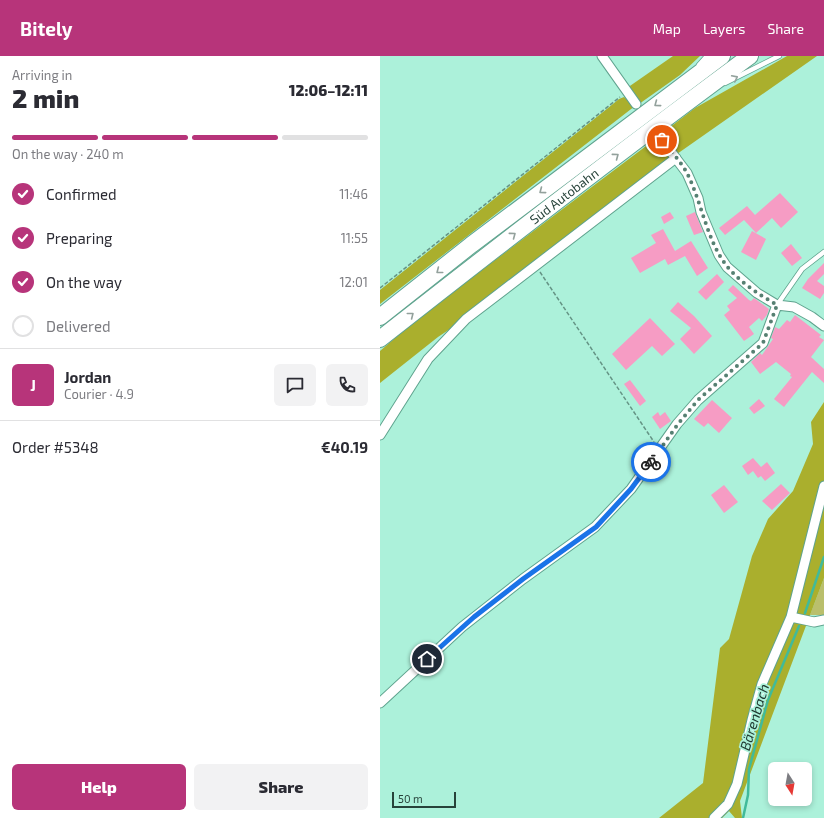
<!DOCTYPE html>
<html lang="en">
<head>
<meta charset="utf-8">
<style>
	body { margin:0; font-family:"Exo 2",sans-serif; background:#f2f2f3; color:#2b2b33; height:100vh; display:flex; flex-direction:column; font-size:15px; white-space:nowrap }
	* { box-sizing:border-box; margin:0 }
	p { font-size:13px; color:#7c7c81 }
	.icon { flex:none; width:22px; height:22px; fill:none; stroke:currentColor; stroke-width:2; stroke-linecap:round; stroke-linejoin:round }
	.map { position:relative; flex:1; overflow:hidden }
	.sheet { display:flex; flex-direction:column; background:#fff; width:380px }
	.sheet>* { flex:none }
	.needle { width:26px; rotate:169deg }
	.tools { position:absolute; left:388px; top:706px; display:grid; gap:8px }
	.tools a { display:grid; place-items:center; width:44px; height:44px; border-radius:6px; background:#fff; box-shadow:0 2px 6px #0003; font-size:20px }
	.scale { position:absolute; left:12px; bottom:10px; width:64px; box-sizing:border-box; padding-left:4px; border:2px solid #27433a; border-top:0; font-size:11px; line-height:14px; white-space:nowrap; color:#27433a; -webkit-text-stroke:3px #acf1da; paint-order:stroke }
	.pin { position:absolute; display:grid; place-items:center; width:34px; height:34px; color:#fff; margin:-17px; border:2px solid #fff; border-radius:50%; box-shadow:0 1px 4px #0007 }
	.courier { position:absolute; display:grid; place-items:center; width:40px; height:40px; margin:-20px; border:3px solid #1a73e8; border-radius:50%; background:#fff; color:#222; box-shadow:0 1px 5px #0007 }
	.head em { font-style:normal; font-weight:800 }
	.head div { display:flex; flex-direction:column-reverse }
	.head { display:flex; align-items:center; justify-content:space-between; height:68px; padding:0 12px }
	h1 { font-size:26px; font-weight:800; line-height:30px }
	.bar { display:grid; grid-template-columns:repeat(4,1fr); gap:6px 4px; align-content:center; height:48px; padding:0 12px }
	.bar i { height:5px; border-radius:3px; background:#e1e1e2 }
	.bar .current { background:#b7347a }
	.bar p { grid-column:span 4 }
	.line { display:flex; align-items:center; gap:10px; padding:0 12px; border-top:1px solid #e1e1e2 }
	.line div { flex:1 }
	.round { display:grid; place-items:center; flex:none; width:42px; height:42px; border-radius:6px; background:#f2f2f3 }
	ol { padding:0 12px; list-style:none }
	li { display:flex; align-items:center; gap:12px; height:44px }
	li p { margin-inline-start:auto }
	li .icon { padding:4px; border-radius:50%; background:#b7347a; color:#fff; stroke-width:4 }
	li:last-child { color:#7c7c81 }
	li i { width:22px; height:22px; border:2px solid #e1e1e2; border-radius:50% }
	.button { display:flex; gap:8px; margin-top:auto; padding:8px 12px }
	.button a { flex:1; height:46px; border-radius:6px; background:#b7347a; color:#fff; font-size:16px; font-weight:800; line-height:46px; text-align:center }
	.button a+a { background:#f2f2f3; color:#2b2b33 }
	header { display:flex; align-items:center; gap:24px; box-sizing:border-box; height:56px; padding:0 20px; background:#b7347a; color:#fff }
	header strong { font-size:19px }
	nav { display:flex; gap:22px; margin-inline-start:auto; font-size:14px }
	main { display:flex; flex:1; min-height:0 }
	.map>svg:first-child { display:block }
	.green { fill:#babf6c }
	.forest { fill:#aaaf2d }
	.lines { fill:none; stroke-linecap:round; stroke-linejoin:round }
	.stream { stroke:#41ba9a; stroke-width:2.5 }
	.building { fill:#f69cc4 }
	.lane-casing { stroke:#5fa38e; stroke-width:6 }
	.street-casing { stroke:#5fa38e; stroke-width:11 }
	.highway-casing { stroke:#5fa38e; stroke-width:18 }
	.path { stroke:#659485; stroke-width:1.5; stroke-dasharray:4 2; stroke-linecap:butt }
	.lane { stroke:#fff; stroke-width:4.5 }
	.street { stroke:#fff; stroke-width:9 }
	.highway { stroke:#fff; stroke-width:16 }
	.oneway { stroke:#93a19c }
	.done { stroke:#568072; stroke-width:4; stroke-dasharray:0 7.2 }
	.route { stroke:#1a73e8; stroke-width:5 }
	.labels { text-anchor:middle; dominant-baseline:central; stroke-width:3.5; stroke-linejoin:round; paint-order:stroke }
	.street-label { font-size:13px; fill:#27433a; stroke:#acf1da }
	.water-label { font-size:14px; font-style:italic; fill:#203931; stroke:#acf1da }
</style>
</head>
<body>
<header>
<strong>Bitely</strong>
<nav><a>Map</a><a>Layers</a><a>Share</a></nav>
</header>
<main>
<section class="sheet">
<div class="head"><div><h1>2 min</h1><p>Arriving in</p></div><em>12:06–12:11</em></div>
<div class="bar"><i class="current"></i><i class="current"></i><i class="current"></i><i></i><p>On the way · 240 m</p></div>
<ol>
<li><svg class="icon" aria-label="check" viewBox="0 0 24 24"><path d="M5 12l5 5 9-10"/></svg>Confirmed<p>11:46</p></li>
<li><svg class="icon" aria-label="check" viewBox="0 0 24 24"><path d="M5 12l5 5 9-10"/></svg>Preparing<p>11:55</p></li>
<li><svg class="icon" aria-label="check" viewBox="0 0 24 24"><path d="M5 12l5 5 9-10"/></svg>On the way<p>12:01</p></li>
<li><i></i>Delivered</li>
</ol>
<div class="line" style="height:72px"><b class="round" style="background:#b7347a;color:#fff">J</b><div><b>Jordan</b><p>Courier · 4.9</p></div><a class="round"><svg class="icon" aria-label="chat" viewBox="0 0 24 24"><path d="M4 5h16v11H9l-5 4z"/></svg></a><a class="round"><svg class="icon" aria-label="phone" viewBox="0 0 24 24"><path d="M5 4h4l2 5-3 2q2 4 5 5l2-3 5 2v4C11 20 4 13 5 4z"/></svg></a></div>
<div class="line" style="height:52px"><div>Order #5348</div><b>€40.19</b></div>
<div class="button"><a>Help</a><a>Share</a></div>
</section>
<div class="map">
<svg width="444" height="762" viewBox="0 0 444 762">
	<rect width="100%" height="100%" fill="#acf1da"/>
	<path class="green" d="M444 522V559H430Z"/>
	<path class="forest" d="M293 0H320L300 19 259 48 247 32Z
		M407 0H437L297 98 281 78 315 52Z
		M244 41 255 50 0 248V234L228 52 239 43Z
		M278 81 292 99 289 103 82 265 58 281 0 327V295L37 263Z
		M444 346V522L360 745 362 762H355L349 755 342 762H279L323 727 340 592 349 583 372 500 388 463 413 435 433 388 431 366Z"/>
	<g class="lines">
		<path class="stream" d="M425 557 444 501
			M363 762 368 739 369 713 388 644 419 570"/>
	</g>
	<path class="building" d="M400 137 418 156 401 172 392 162 376 177 364 164 345 179 339 172 367 150 375 159Z
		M290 156 294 162 284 168 281 161Z
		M315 156 323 176 314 179 306 160Z
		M283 173 295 195 311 185 328 212 317 220 305 200 288 209 285 203 260 217 251 202 276 187 271 179Z
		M372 175 386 183 376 204 361 196Z
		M411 188 422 202 412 210 401 197Z
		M444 207V218L437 225 444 230V237L440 243 422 232 428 223Z
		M337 218 344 226 326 244 318 236Z
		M353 229 369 244 371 245 374 242 389 253 387 259 382 265 379 262 369 271 374 278 364 285 344 259 350 254 347 250 357 242 348 234Z
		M298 246 314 260 332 280 314 298 300 283 311 272 290 255Z
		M415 259 441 279 439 281 444 284 431 301 444 313V327L432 316 404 351 394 343 412 321 410 320 411 318 396 306 380 318 371 306 380 297 382 299 393 283 391 282 395 271 399 273 407 264 410 266Z
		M270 262 295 288 282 300 272 290 246 314 232 298Z
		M250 324 266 345 260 350 244 328Z
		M379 343 385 350 374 358 369 352Z
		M332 344 352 362 339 377 328 367 324 371 314 363Z
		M278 356 280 360 285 356 291 365 280 373 272 361Z
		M373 402 381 411 387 406 395 417 385 425 381 420 378 422 373 415 368 419 362 410Z
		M401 428 410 437 392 454 382 445Z
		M344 429 358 446 344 457 331 439Z"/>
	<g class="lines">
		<g class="lane-casing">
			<path id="lane" d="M319 9 327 0
				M345 27 399 0
				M397 249 422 213 444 196"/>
		</g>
		<g class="street-casing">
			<path id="street" d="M222 0 256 48
				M282 84 307 117 318 142 321 156 339 199 347 211 377 237 397 249 414 251 432 261 444 270
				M0 379 48 303 86 263 296 102
				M411 561 444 430
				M0 647 82 571 143 523 215 471 251 433 297 368 318 344 383 287 397 249
				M334 762 348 748 357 728 372 664 382 628 411 561 434 566 444 564"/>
		</g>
		<g class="highway-casing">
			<g id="highway">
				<path d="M0 261 91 189 342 0"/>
				<path id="s1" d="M0 283C122 187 245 92 370 0"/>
			</g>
		</g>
		<path class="path" d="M160 216 274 386
			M0 232 240 41"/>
		<use href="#lane" class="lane"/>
		<use href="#street" class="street"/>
		<use href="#highway" class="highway"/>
	</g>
	<defs><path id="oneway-chevron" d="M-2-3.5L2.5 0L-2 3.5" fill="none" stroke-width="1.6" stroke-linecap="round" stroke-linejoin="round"/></defs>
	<g class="oneway">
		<use href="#oneway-chevron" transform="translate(355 22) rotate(-27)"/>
		<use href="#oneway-chevron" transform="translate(277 48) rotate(143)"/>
		<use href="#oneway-chevron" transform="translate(236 100) rotate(-37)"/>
		<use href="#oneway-chevron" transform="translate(162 135) rotate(143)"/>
		<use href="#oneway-chevron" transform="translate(133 179) rotate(-37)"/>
		<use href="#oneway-chevron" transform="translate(59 215) rotate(142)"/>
		<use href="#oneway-chevron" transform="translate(31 259) rotate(-38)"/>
	</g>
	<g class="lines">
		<path class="done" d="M271 406 298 368 318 344 383 287 397 249C380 239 358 225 346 209 327 184 322 148 308 119 302 107 291 95 282 84"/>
		<path class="route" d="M47 603 94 561 143 523 216 471 251 433 271 406"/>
	</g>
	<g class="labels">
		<g class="street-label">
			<text stroke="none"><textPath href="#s1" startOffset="233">Süd Autobahn</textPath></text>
		</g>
		<g class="water-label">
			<text transform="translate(374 661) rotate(-73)">Bärenbach</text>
		</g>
	</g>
</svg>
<div class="tools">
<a><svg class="needle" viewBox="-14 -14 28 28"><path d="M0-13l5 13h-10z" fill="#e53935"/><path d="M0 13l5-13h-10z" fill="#7c7c81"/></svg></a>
</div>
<div class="scale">50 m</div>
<div class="pin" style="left:282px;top:84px;background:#ea580c"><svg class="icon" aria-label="bag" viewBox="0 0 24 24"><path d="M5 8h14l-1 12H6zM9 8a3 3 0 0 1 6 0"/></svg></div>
<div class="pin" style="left:47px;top:603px;background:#1f2937"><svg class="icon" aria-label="home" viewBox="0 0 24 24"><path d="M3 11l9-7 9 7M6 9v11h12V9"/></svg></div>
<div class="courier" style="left:271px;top:406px"><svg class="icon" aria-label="bike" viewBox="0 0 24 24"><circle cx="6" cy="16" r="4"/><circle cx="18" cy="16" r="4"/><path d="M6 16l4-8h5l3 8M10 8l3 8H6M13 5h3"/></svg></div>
</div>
</main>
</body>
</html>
